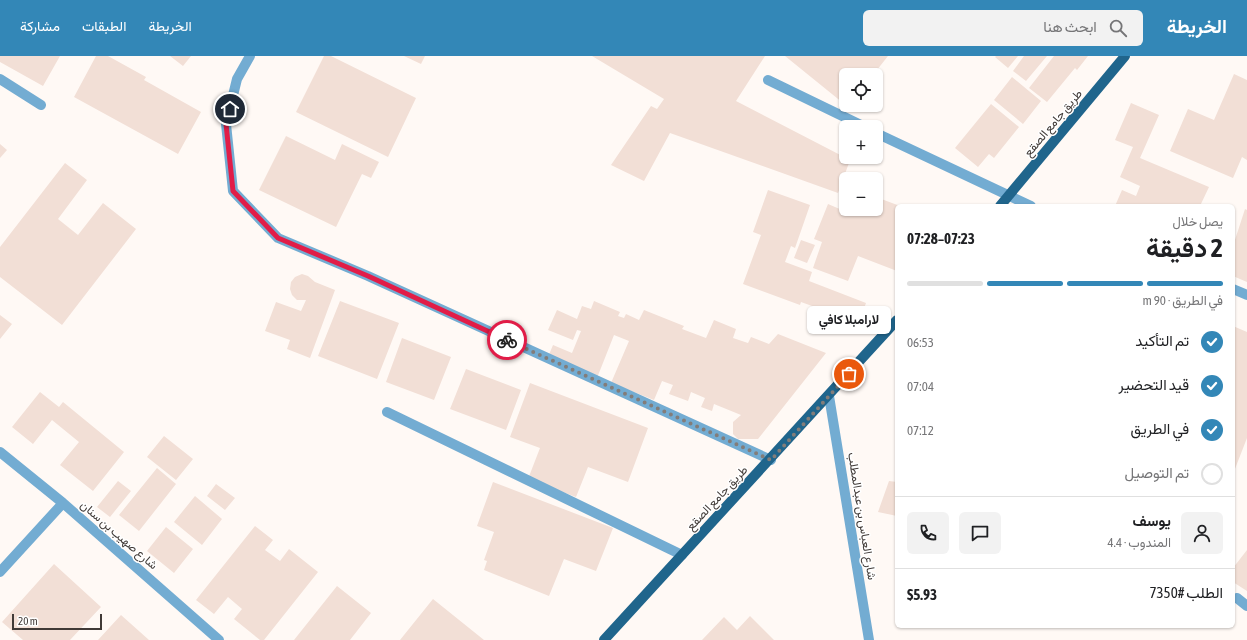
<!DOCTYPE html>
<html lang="ar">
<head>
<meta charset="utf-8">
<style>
	body { margin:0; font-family:"Asap Condensed",Vazirmatn,sans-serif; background:#f2f2f2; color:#202124; direction:rtl; height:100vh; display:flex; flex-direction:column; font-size:15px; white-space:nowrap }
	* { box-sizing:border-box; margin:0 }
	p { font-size:13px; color:#757577 }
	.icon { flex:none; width:22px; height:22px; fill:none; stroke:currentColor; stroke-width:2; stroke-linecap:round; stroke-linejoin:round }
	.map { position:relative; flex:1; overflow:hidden; direction:ltr }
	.drawer { position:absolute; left:895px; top:148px; width:340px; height:424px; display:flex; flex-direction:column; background:#fff; border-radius:6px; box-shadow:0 1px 3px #0004; direction:rtl }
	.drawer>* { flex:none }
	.buttons { position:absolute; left:839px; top:12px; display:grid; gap:8px }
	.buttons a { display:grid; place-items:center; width:44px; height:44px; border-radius:6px; background:#fff; box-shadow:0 1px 3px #0004; font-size:20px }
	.scale { position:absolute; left:12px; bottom:10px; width:90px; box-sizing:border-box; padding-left:4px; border:2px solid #403a37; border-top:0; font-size:11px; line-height:14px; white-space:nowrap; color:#403a37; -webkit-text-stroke:3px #fff; paint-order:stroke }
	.pin { position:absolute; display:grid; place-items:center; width:34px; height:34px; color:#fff; margin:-17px; border:2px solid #fff; border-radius:50%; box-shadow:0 1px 4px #0007 }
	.courier { position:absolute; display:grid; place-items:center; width:40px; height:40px; margin:-20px; border:3px solid #e11d48; border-radius:50%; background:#fff; color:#222; box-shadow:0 1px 5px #0007 }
	.bubble { position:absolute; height:28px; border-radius:6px; background:#fff; box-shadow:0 1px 3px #0004; font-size:13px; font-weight:700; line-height:28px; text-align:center; direction:rtl }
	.overview em { font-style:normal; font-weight:700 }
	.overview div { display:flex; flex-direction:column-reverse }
	.overview { display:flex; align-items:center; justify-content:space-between; height:68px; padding:0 12px }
	h1 { font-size:26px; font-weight:700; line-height:30px }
	.bar { display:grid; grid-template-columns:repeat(4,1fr); gap:6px 4px; align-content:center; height:48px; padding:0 12px }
	.bar i { height:5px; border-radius:3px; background:#e0e0e0 }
	.bar .active { background:#3387b7 }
	.bar p { grid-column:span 4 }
	.line { display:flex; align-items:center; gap:10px; padding:0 12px; border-top:1px solid #e0e0e0 }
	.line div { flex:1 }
	.round { display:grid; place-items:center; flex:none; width:42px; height:42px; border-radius:6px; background:#f2f2f2 }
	ol { padding:0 12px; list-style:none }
	li { display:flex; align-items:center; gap:12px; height:44px }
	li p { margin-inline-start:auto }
	li .icon { padding:4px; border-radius:50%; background:#3387b7; color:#fff; stroke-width:4 }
	li:last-child { color:#757577 }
	li i { width:22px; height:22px; border:2px solid #e0e0e0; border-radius:50% }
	header { display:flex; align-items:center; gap:24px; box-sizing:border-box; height:56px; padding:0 20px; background:#3387b7; color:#fff }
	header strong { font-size:19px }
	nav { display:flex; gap:22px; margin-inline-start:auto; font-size:14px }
	.search { width:280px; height:36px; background:#f2f2f2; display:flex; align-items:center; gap:10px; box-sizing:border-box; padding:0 14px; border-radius:6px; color:#757577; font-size:15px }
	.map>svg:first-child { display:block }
	.building { fill:#f2dfd6 }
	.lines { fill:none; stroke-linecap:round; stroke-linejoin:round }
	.minor { stroke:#73acd2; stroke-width:10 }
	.primary { stroke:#20658c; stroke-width:10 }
	.done { stroke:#837d7a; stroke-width:4; stroke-dasharray:0 7.2 }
	.route { stroke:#e11d48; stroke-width:5 }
	.labels { text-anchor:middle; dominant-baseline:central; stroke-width:3; stroke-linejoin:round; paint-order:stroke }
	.street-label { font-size:12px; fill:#403a37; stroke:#fff }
</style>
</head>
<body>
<header>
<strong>الخريطة</strong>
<div class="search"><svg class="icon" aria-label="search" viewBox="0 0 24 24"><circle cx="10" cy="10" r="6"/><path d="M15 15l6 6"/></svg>ابحث هنا</div>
<nav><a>الخريطة</a><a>الطبقات</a><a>مشاركة</a></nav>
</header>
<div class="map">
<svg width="1247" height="584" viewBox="0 0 1247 584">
	<rect width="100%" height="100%" fill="#fff9f5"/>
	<path class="building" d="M0 0H60L43 30 0 6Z
		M96 0H108L146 21 144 24 201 56 178 98 74 41Z
		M170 0H191L183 10Z
		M324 0H331L416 42 388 101 296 56Z
		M404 0H425L421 8Z
		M592 0H765L736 45 850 104 838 137 670 77 644 125 611 109 651 50 657 53 664 43Z
		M785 0H888L873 19H846V49H850L848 51Z
		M996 0H1018L1008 12 995 1Z
		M1024 0H1047L1026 25 1013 15Z
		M1054 0H1088L1077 14 1075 12 1047 46 1029 32Z
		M1234 18 1247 24V104L1242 101 1233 122 1170 95 1188 53 1214 64Z
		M1012 21 1041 45 1023 68 994 44Z
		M1131 47 1159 59 1140 102 1209 131 1200 150H1115L1122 134 1136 140 1140 130 1120 121 1133 91 1115 84Z
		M991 48 1019 71 994 102 989 98 978 111 955 92Z
		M286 80 335 104 342 88 379 106 371 122 362 118 336 171 259 134Z
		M0 88 7 94 0 102Z
		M65 107 87 124 58 163 78 179 103 147 136 173 62 269 0 221V191Z
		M768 134 810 149 795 192 791 190 785 206 812 216 809 225 866 247 859 267 801 246 800 249 743 228 761 179 753 176Z
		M876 141 900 150H897V215L858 200 848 225 813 212 822 186 814 183 828 148 849 157 850 153H876Z
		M1245 153 1247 154V226L1233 220V190Z
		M801 184 815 189 807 207 794 202Z
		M302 218 308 220 315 226 335 234 310 302 287 293 290 284 265 275 276 246 301 255 306 244H297L292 239 290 233 291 226 295 221Z
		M340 245 399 267 377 323 318 300Z
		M594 245 620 256 618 260 624 262 626 258 639 264 644 254 684 270 682 273 706 282 714 264 736 273 733 282 748 287 751 281 769 288 778 278 826 297 758 383H738L733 378V366L741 359 714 348 712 355 701 351 705 342 691 336 688 345 669 338 673 329 662 325 654 344 611 327 629 285 614 279 597 322 548 301 553 289 572 297 581 275 577 274 573 284 548 274 557 254 577 263 582 250 591 253Z
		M0 259 12 268 0 283Z
		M1233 270 1247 276V382L1233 418Z
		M402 282 451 301 434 344 386 326Z
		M466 313 521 334 506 374 450 353Z
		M530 327 648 372 628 426 588 411 576 441 528 423 540 392 510 381Z
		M40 336 59 351 63 346 124 396 93 435 60 409 79 386 52 364 33 388 12 371Z
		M164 380 193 403 176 424 147 401Z
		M157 412 176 428 139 475 119 459Z
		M118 425 131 435 110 461 97 451Z
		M889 425 897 426V460L878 456Z
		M493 426 613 472 596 515 564 503 549 540 484 514 487 505 484 504 494 476 477 470Z
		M216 428 235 442 225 454 207 440Z
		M195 440 222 463 202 489 174 466Z
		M255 470 273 484 265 494 280 505 289 493 318 516 264 584H260L234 563 242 553 228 541 214 558 196 544Z
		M166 471 193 493 174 517 147 495Z
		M1247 494V535L1233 526V512Z
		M54 508 101 551 70 584H23L2 566Z
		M337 530 371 557 350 584H294Z
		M433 543 484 584H400Z
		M121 559 149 584H98Z
		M750 560 774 584H702L724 561 737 574Z"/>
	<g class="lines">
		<path class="minor" d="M250 0 237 23 226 68 233 135 278 182 368 220 771 404
			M0 23 41 49
			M768 24 865 71
			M876 77 1031 150
			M1233 233 1247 239
			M829 340 869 584
			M387 356 682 499
			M0 396 63 447 219 584
			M0 516 63 447
			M1237 542 1247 550"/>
		<path class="primary" d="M1000 150 1125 0
			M604 584 897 264"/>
	</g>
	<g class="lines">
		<path class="done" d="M507 284 771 404 849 318"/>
		<path class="route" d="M230 53 226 68 233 135 278 182 368 220 507 284"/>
	</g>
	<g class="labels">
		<g class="street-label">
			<text transform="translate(1053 67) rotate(-50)">طريق جامع الصقع</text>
			<text transform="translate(717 442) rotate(-47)">طريق جامع الصقع</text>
			<text transform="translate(862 460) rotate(81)">شارع العباس بن عبدالمطلب</text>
			<text transform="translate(119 479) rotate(41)">شارع صهيب بن سنان</text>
		</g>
	</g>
</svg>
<div class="buttons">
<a><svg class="icon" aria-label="locate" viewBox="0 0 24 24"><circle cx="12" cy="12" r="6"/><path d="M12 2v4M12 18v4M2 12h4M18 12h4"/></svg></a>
<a>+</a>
<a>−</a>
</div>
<div class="scale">20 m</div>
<div class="pin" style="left:849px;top:318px;background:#ea580c"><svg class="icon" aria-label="bag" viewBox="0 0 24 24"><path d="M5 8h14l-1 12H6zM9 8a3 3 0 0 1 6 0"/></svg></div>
<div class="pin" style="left:230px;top:53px;background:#1f2937"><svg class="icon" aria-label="home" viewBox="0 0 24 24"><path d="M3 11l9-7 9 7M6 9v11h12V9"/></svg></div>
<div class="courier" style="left:507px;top:284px"><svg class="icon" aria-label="bike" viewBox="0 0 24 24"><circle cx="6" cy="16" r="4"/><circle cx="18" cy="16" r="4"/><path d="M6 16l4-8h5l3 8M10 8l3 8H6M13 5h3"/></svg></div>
<div class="bubble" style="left:807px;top:250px;width:84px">لارامبلا كافي</div>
<section class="drawer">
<div class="overview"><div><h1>2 دقيقة</h1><p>يصل خلال</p></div><em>07:23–07:28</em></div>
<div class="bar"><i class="active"></i><i class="active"></i><i class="active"></i><i></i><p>في الطريق · 90 m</p></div>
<ol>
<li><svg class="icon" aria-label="check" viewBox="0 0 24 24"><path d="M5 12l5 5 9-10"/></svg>تم التأكيد<p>06:53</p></li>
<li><svg class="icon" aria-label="check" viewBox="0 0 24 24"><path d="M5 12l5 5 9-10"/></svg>قيد التحضير<p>07:04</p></li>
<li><svg class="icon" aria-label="check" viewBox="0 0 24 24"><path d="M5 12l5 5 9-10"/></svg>في الطريق<p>07:12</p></li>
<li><i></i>تم التوصيل</li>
</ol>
<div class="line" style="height:72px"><a class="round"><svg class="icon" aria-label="person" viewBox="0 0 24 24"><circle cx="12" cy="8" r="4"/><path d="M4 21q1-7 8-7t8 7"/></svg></a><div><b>يوسف</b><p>المندوب · 4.4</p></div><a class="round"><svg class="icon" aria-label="chat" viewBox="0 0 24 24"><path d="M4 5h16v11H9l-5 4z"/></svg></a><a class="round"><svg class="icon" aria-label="phone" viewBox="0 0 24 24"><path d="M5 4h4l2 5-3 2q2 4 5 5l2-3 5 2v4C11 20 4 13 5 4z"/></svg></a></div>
<div class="line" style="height:52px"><div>الطلب #7350</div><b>$5.93</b></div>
</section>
</div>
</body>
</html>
